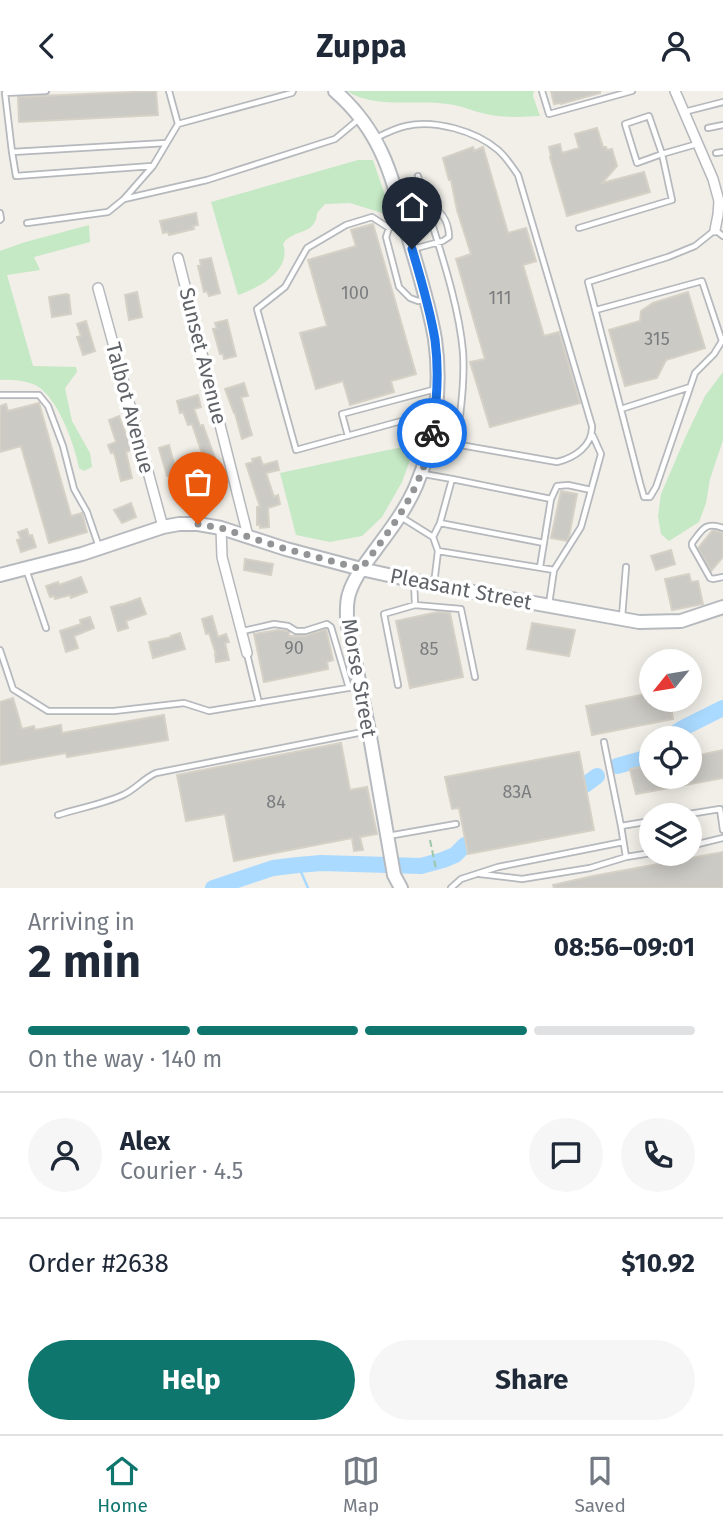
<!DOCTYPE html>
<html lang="en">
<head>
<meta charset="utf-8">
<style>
	body { margin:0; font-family:"Fira Sans",sans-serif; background:#f6f6f7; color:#1f2937; height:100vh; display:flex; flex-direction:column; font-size:26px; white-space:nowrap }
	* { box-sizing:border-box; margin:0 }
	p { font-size:23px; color:#747a83 }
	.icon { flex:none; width:38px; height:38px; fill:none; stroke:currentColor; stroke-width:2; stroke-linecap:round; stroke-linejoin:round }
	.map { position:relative; height:797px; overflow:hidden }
	.side { display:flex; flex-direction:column; background:#fff; flex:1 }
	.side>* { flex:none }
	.needle { width:46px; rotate:240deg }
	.tools { position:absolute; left:639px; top:558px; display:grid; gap:14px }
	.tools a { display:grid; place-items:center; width:63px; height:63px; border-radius:50%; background:#fff; box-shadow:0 4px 18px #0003; font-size:35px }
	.pin { position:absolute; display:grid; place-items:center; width:60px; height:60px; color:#fff; margin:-72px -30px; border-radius:50% 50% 50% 0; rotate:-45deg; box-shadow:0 0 7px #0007 }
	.pin .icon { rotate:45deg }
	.courier { position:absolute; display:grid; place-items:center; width:70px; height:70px; margin:-35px; border:5px solid #1a73e8; border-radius:50%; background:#fff; color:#222; box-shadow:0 2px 9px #0007 }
	.summary em { font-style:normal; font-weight:700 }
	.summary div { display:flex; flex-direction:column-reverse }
	.summary { display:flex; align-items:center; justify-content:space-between; height:119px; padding:0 28px }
	h1 { font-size:46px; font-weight:700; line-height:52px }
	.bar { display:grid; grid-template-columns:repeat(4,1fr); gap:10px 7px; align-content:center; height:84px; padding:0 28px }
	.bar i { height:9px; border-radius:5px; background:#e0e1e3 }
	.bar .active { background:#0f766e }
	.bar p { grid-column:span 4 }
	.line { display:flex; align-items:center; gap:18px; padding:0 28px; border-top:2px solid #e0e1e3 }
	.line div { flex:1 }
	.round { display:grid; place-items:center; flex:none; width:74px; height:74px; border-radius:37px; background:#f6f6f7 }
	.cta { display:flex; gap:14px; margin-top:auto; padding:14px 28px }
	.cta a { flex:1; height:80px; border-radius:42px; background:#0f766e; color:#fff; font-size:28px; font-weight:700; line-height:80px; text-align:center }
	.cta a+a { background:#f6f6f7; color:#1f2937 }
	header { display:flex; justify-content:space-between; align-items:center; height:91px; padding:0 28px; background:#fff; font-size:32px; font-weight:700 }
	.tab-bar { display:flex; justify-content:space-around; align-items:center; height:98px; border-top:2px solid #e0e1e3; background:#fff; font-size:19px; color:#747a83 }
	.tab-bar a { display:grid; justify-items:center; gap:4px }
	.tab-bar .active { color:#0f766e }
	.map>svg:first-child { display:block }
	.green { fill:#c5e8c5 }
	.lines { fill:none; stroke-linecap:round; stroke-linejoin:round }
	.stream { stroke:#aadaff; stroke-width:2.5 }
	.river { stroke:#aadaff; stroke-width:16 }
	.building { fill:#cccac5; stroke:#d6d1c6; stroke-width:2 }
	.lane-casing { stroke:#b5b8bc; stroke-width:8 }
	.street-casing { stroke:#b5b8bc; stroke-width:12 }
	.secondary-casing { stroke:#b6babf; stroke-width:16 }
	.path { stroke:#9cc7a9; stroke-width:2; stroke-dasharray:7 3.5; stroke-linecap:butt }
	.lane { stroke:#fff; stroke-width:4.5 }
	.street { stroke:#fff; stroke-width:9 }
	.secondary { stroke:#fff; stroke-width:12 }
	.done { stroke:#929495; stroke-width:7; stroke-dasharray:0 12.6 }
	.route { stroke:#1a73e8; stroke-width:9 }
	.labels { text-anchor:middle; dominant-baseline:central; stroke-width:7; stroke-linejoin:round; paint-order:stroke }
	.number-label { font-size:18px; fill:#7a7d7f }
	.street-label { font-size:21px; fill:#5f6368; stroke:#fff }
</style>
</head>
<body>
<header><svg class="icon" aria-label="back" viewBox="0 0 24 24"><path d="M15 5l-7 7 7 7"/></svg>Zuppa<svg class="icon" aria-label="person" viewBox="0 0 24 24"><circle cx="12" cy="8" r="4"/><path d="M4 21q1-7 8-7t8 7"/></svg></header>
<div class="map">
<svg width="723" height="797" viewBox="0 0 723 797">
	<rect width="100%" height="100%" fill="#f1efe8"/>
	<path class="green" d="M347 0H534L533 5 540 25C522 26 504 27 486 23 475 21 465 16 454 14 422 7 375 19 347 0Z
		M358 69H373L392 125 350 112 325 113 317 122C316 145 293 137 283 153 292 179 259 197 238 204L211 111Z
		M89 134 90 151 34 166 40 179 7 184 33 275 76 276 77 281 65 297 72 330 90 362 92 376 84 380 79 377C75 354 56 301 33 293 23 289 10 288 0 289V160L22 152Z
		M723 281V349L710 388 706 412 699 431 669 450 661 443 658 425 661 403 685 347 705 305Z
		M416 353 402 391 382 426 362 445 330 451 296 444 280 382Z"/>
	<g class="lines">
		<path class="stream" d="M298 774 308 797"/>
		<path class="river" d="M666 648 683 637 723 617
			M617 675 642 668 651 661
			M585 694 597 685
			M213 797 273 777 298 774 321 772 421 775 443 769 455 764 465 754"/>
	</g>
	<path class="building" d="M156 0 158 24 19 31 18 6Z
		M551 0H600V2L561 13 560 12 554 13Z
		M597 37 603 56H606L607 59 612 58 617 75 602 92 644 81 650 101 567 125 550 66 551 65 549 56 560 53 562 62 579 57 575 43Z
		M473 56 474 60 483 56 508 142 526 137 536 170 523 174 544 245 559 241 580 312 490 336 470 271 485 268 456 168 471 163 457 119 451 89H449L443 67Z
		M196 122 198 134 193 135 194 138 169 144 168 141 163 142 160 130Z
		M373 133 416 283 391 290 394 301 350 314 343 290 316 298 300 242 327 235 308 169 356 155 351 139Z
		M211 167 220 202 209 205 207 200 204 201 198 175H201L200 169Z
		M137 201 142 226 129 229 125 204Z
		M688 201 705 257 666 269 657 287 625 295 609 239 640 230 641 220 653 212Z
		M66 203 69 204 71 223 52 226 49 206Z
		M227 229 236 265 224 268 223 263H220L213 238 217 237 215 232Z
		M86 230 95 260 83 264 77 246 81 245 77 233Z
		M244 292 248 305 241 306 252 344 242 348 235 322H234L225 298Z
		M198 304 201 316 194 318 200 335 203 334 217 373 207 377 192 333 188 334 183 321 180 322 177 310Z
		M39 312 71 425 82 422 87 441 49 452 21 355 0 361V315L6 313 8 320Z
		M119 325 132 359 126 361 132 387 121 390 115 365 113 361 111 362 108 354 116 351 109 329Z
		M169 354 174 372H173L175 383 167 385 159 357Z
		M260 366 263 374 277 370 279 379 266 382 274 406 278 404 280 413 268 417 269 436 260 437V434H257V416H260L246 373 253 371 252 368Z
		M561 400 577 403 569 446 567 450 551 447Z
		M131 412 136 426 122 432 114 419Z
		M27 438 29 445 32 444 36 456 21 461 17 449 21 448 18 441Z
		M713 439 723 442V466L711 480 698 457Z
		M671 459 675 473 656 479 651 465Z
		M245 468 273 473 271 484 244 479Z
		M689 483 691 491 698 490 703 513 672 519 665 488Z
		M81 486 87 501 71 507 70 504 55 508 54 505 50 506 46 495 58 491 59 494Z
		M140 507 146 523 126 530 128 537 118 540 111 516 121 513V514Z
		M438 521 450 522 463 586 410 597 396 530Z
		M212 525 218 546 226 543 229 551 225 552 229 569 216 571 215 563H216L209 542 206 543 202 528Z
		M90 526 94 537 74 545 78 557 66 561 60 540 81 533 80 529Z
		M532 532 575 539 569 565 527 558Z
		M326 538 333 569 327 571 328 578 264 591 254 543 278 539 286 540 289 541V545H305Z
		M180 542 185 558 153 567 149 551 172 546 171 545Z
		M651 602V609H670L673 628 592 644 586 615Z
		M13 607 22 638 34 635 35 639 61 634 62 642 164 624 168 649 67 666 66 662 0 674V611Z
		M341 652 350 699 367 696 377 743 360 746 363 759 354 760 352 747 234 770 225 723 186 730 177 684Z
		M723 659V687L636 703 630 678 651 674V686H690V666Z
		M579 661 594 739 468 763 459 717 452 718 445 686Z
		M723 761V797H554L553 794 593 785Z"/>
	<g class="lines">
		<g class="lane-casing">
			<path id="lane" d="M169 0 178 33 292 2 293 0
				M542 0 549 23 632 0
				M5 2 12 61 166 52
				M5 2 46 0
				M684 21 723 11
				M649 25 662 63 637 72 625 33Z
				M708 37 723 34
				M376 47C386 42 396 37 406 35 434 28 476 40 498 59 506 66 512 75 518 84L592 335C593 355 574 367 557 371L432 349
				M12 61 16 85 152 75
				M716 62 723 61
				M418 85C433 141 458 204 463 261 465 292 460 322 457 352
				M124 108 207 89 335 48 359 28
				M403 115 425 110C439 117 449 129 449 146L443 150 413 158
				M0 122 1 128 0 129
				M27 132 108 121 124 108 153 75 178 33
				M403 132 389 137 372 126 346 134 307 157 285 196 257 218 296 359 434 321
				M389 137 386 146 399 196 410 207 418 210 424 209
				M579 137 672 109 662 63 697 53
				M596 219 702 190 722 250 714 263 695 282 656 396 650 406H644L640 392 588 191 668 166 695 155 715 139 723 145
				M0 304H39L48 315 63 355 74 398 87 421 99 456
				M621 318 690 296
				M348 345 342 323 436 298
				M424 383 452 388 440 432 433 446
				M452 388 551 408 557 395 568 394 591 399
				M401 426 433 446 438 460 434 493
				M440 432 544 452
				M723 437C705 430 702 439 692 452V455L710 487 713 488 723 486
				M438 460 554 479 549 513
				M540 476 551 408
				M26 478 46 537
				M554 479 581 436 601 363 593 345
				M415 514 461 518 475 586
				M622 526 626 476
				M243 540 274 533 288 535 296 540H305L327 533 331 536 349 597
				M0 559 13 598 48 620H114L184 612 209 620 360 595
				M247 563 259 612
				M398 594 384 523 415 514 414 490
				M604 651 621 735
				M58 724C80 717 103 713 123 704 136 698 144 687 156 682L368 640
				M683 724 720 718 723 739
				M388 745 456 733
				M690 755 723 747
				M626 766 621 735 651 730
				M480 783 522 788 590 777 626 766 651 762
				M451 797 461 788 498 776 623 751"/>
		</g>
		<g class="street-casing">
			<path id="street" d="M675 0 713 88 719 110 718 124 715 139
				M178 167 248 445
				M98 197 163 436
				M221 437 222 466 247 562"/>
		</g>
		<g class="secondary-casing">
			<path id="secondary" d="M335 0C383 42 392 86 408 145 418 179 429 213 435 248 442 297 435 350 416 395 406 418 391 438 376 458 366 472 354 486 349 503 346 512 347 521 347 530L369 640 394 784 401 797
				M0 484 82 463 163 436 179 433H198L221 437 286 458 361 478 434 494 639 531 681 530 723 516"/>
		</g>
		<path class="path" d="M430 749 436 778"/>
		<use href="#lane" class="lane"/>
		<use href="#street" class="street"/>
		<use href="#secondary" class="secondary"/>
	</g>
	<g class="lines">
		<path class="done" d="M198 433 221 437 286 458 361 478C393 435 424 396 432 342"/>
		<path class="route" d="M412 158C421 188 430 218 435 249 439 279 437 312 432 342"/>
	</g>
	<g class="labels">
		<g class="number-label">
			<text x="355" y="202">100</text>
			<text x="500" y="207">111</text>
			<text x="657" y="248">315</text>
			<text x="294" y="557">90</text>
			<text x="429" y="558">85</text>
			<text x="517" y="701">83A</text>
			<text x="276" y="711">84</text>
		</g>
		<g class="street-label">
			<text transform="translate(203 265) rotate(76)">Sunset Avenue</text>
			<text transform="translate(130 317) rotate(75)">Talbot Avenue</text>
			<text transform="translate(461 498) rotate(11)">Pleasant Street</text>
			<text transform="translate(359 587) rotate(80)">Morse Street</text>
		</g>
	</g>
</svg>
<div class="tools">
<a><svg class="needle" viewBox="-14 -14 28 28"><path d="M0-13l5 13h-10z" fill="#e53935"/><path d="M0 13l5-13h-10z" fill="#747a83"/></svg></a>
<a><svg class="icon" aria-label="locate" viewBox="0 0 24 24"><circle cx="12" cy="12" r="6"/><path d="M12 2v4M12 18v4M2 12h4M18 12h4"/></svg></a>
<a><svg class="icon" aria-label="layers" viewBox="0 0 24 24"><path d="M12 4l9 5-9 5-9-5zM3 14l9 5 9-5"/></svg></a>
</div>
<div class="pin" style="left:198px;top:433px;background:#ea580c"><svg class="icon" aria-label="bag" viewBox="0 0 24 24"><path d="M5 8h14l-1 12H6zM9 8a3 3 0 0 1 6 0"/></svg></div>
<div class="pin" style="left:412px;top:158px;background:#1f2937"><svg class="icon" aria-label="home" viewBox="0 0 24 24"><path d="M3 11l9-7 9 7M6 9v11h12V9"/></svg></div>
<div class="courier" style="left:432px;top:342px"><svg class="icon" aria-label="bike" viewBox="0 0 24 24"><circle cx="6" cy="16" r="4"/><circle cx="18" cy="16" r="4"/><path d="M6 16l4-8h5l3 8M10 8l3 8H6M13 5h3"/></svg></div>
</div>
<section class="side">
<div class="summary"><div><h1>2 min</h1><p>Arriving in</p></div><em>08:56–09:01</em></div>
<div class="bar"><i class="active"></i><i class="active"></i><i class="active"></i><i></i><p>On the way · 140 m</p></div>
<div class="line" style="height:126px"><a class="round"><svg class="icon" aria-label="person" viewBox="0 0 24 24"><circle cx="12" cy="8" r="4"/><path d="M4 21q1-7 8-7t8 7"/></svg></a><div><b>Alex</b><p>Courier · 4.5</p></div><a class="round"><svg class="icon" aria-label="chat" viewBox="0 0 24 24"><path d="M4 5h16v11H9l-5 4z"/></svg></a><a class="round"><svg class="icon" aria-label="phone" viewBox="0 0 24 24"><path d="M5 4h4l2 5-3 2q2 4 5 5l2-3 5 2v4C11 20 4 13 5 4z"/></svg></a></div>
<div class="line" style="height:91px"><div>Order #2638</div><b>$10.92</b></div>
<div class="cta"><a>Help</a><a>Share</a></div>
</section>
<nav class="tab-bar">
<a class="active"><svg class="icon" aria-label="home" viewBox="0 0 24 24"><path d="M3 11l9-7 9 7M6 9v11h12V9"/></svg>Home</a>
<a><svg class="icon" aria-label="map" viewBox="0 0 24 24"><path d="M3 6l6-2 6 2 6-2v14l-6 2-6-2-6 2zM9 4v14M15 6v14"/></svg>Map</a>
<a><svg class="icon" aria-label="saved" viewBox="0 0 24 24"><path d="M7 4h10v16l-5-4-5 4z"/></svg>Saved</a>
</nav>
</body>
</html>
